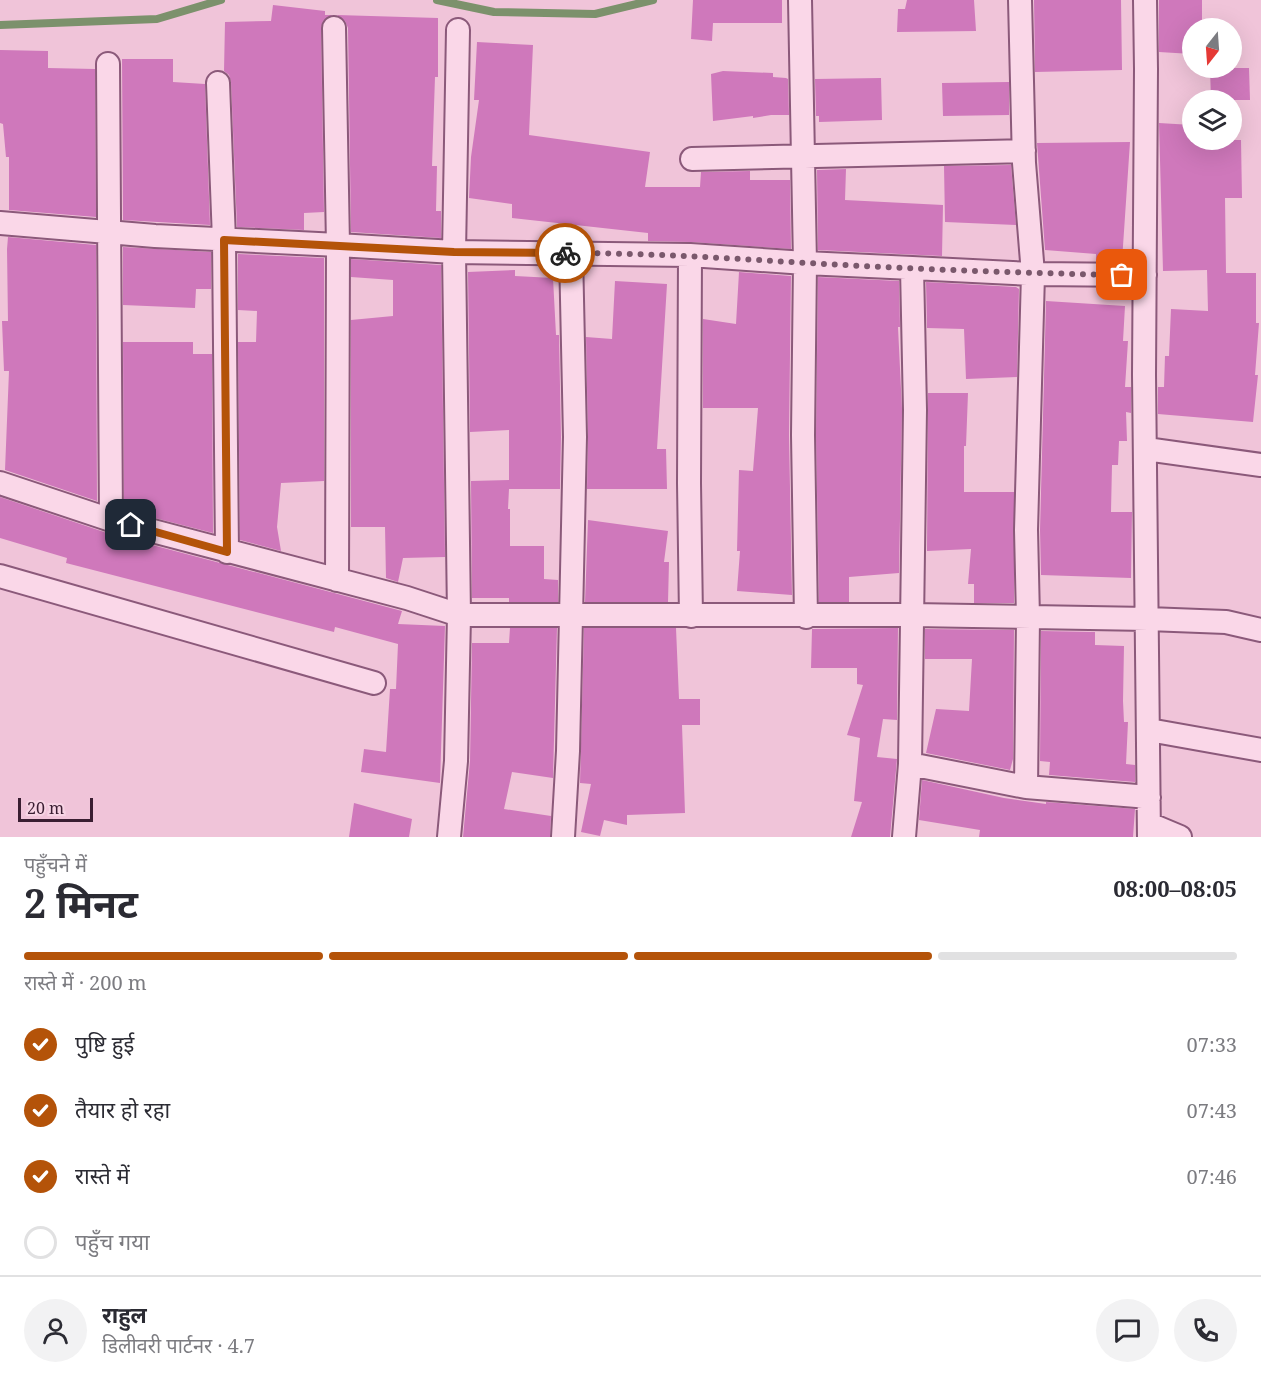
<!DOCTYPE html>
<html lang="hi">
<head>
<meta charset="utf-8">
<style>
	body { margin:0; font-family:"Noto Serif","Noto Sans Devanagari",serif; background:#f2f2f3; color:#2b2b33; height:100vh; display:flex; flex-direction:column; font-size:22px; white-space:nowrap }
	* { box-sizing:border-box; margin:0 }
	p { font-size:20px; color:#7c7c81 }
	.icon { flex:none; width:33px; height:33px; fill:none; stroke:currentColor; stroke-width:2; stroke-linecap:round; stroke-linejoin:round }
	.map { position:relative; height:837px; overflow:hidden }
	.drawer { display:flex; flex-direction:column; background:#fff; flex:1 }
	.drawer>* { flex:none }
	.needle { width:39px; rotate:197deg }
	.controls { position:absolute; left:1182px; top:18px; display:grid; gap:12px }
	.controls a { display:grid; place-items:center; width:60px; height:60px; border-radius:50%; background:#fff; box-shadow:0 6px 24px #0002; font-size:30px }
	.scale { position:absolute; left:18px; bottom:15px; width:75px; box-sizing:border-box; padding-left:6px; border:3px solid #3a1e32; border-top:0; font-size:16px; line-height:21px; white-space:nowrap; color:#3a1e32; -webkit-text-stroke:4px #f7d4e4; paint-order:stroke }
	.pin { position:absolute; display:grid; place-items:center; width:51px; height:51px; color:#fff; margin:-26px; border-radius:12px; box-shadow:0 3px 9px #0006 }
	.courier { position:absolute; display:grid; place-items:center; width:60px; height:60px; margin:-30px; border:4px solid #b45309; border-radius:50%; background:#fff; color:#222; box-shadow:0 2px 8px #0007 }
	.head em { font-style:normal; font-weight:700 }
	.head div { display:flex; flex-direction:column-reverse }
	.head { display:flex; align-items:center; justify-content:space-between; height:102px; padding:0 24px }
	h1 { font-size:39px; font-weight:700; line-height:45px }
	.bar { display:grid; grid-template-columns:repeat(4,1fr); gap:9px 6px; align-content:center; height:72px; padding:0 24px }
	.bar i { height:8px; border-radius:4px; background:#e1e1e2 }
	.bar .selected { background:#b45309 }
	.bar p { grid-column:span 4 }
	.line { display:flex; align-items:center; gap:15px; padding:0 24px; border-top:2px solid #e1e1e2 }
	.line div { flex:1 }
	.round { display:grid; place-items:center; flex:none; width:63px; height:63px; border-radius:32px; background:#f2f2f3 }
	ol { padding:0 24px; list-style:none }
	li { display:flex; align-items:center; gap:18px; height:66px }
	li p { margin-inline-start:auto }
	li .icon { padding:6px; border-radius:50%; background:#b45309; color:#fff; stroke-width:4 }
	li:last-child { color:#7c7c81 }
	li i { width:33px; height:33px; border:3px solid #e1e1e2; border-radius:50% }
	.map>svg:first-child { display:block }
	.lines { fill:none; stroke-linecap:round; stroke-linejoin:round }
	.stream { stroke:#7c916c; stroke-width:8 }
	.building { fill:#cf78bb }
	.minor-casing { stroke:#8b597a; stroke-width:26 }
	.minor { stroke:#fad7e8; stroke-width:22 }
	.done { stroke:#7a586c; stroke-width:6; stroke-dasharray:0 10.8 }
	.route { stroke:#b45309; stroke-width:8 }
</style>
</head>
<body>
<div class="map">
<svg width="1261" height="837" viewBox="0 0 1261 837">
	<rect width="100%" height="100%" fill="#f0c4d9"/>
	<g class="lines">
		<path class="stream" d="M437 0 494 12 595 14 653 0
			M0 25 157 19 221 0"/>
	</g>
	<path class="building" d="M693 0H782V23H713L712 41 691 39Z
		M907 0H974L976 31 897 32 898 9H905Z
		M1034 0H1121L1122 70 1035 72Z
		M1159 0H1202V28H1192V54L1159 52Z
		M273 5 325 11V15H332L323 21 321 28 324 212 304 213V230L237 227 231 82 229 75 224 71 225 22 271 21Z
		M337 15 438 18V77H435L432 166H437L436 211H441V238L351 232 348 28 345 21Z
		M477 42 533 45 529 135 650 152 645 187H700L701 172 750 171V180H790L791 249 691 242 648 241V233L512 218V204L469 198 471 157 479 100H474Z
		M0 50 48 51V68L95 69 96 217 9 210V157H6L3 124 0 123Z
		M122 59H173V82L205 84 210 225 123 220Z
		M1210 68H1249L1250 100H1211Z
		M723 71 773 73V77L786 78 788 79 789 115H771L753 118V116L713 121 711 74Z
		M881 78 882 120 819 122V116H816L815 79Z
		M1009 82V115L943 116 942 83Z
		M1159 123 1192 125V140H1241L1242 198H1225L1226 273H1256V323H1259L1255 375H1258L1253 422 1158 414V387H1164L1165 356H1169L1171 309 1208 311 1207 270 1163 271Z
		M1130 142 1122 261H1096V254L1045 250 1037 143Z
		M1011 165 1016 225 945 222 944 166Z
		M846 169 845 200 943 205 942 256 818 250 817 170Z
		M8 237 96 245 97 501 5 470 9 371H4L2 321H8L7 249Z
		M123 247 211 252V289H196L195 308 123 305Z
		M238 254 324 258V481L281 483 277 527 281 551 240 540 238 342H256L257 311 238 310Z
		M351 259 441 265 445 557 403 558 398 582 386 578 385 527H351V320L393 316V280L351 277Z
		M515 270V276L553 278 556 335H559L561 437 560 489H509L508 509H510V546H544V579L558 580V602H509V598H472L471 481 509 480V430L470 432 468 272Z
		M739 272 791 276 789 435 792 595 737 591 740 551H737L739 470 753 471 758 408H703V319L736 324Z
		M818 277 899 281 900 327H898L902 410 899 573 849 577V602H819L816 435Z
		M615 281 667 284 657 449H666L667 489H587L588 437 586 337 612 339Z
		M926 282 1016 287 1019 289 1017 377 966 379 964 329 927 328Z
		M1046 301 1125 306 1123 341H1128L1125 387H1131V413L1126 412 1127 441H1119L1118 465H1112L1111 512H1132L1131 578 1041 575 1040 530Z
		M123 342H193V354H212L213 533 124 510Z
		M928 393H968L966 446H964V492H1014V603H974V584H968L971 549 927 551Z
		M0 497 107 533 402 611 398 624 445 626 440 783 361 772 364 749 386 752 390 689H396L398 644 335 627 334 632 66 563 67 558 0 538Z
		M588 520 668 531 664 562H669L668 602H585Z
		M510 628H557L553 778 512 772 504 809 551 816 550 837H463L470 761 472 643H509Z
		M584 628H676L679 699H700V725H682L685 813 627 815V825L604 820 600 836 581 832 591 784 580 783Z
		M898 628 897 720 883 719 877 757 897 759 890 837H851L862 802 854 801 860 738 847 735 863 685 857 684V668H811L812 629Z
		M925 629 1014 630 1013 759 1010 770 926 753 936 709 969 711 972 659H925Z
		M1041 631 1095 632V645L1124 646 1123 701 1124 722H1128L1126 764 1135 765V782L1049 775 1050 762 1040 761Z
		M922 780 1004 798 1046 804V802L1135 809 1133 837H979L980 830 919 820Z
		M354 803 412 819 409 837H349Z"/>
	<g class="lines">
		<g class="minor-casing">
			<path id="minor" d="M800 0 805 263 912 268 915 410 910 764
				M1145 0 1146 69 1144 375 1149 837
				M334 28 338 245 337 580
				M108 64 111 520
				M218 83 224 240 227 552
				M692 159 1024 151
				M0 223 155 236 338 245 454 252 690 255 805 263 803 435 806 617
				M690 255 689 483 691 616
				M912 268 1033 274 1024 163 1020 0
				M1146 449 1261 465
				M0 483 111 520 407 598 459 615H913L1148 619 1226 622 1261 630
				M0 576 374 683
				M1149 730 1261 750
				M1026 787 1028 618 1026 530 1033 274 1145 275
				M1149 824 1180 837
				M449 837 456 761 459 615 454 252 458 30
				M563 837 568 751 575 437 571 253
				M904 837 910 764 1026 787 1149 797"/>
		</g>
		<use href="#minor" class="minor"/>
	</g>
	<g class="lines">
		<path class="done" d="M565 253C646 253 726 258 807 263 912 269 1017 273 1122 275"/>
		<path class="route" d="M131 525 227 552 224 240 454 252 565 253"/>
	</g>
</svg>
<div class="controls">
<a><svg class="needle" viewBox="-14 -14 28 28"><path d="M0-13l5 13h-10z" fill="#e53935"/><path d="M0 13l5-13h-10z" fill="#7c7c81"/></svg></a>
<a><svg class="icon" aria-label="layers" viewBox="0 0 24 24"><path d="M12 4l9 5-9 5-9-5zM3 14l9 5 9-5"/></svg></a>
</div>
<div class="scale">20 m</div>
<div class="pin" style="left:1122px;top:275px;background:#ea580c"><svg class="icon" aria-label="bag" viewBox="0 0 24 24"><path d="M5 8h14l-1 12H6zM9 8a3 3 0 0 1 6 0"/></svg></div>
<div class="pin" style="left:131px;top:525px;background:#1f2937"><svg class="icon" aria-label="home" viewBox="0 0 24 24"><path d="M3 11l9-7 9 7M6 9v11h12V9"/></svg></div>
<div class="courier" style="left:565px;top:253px"><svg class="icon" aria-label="bike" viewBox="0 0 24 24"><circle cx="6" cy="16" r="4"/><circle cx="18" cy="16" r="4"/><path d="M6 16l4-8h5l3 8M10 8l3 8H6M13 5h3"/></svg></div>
</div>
<section class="drawer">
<div class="head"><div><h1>2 मिनट</h1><p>पहुँचने में</p></div><em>08:00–08:05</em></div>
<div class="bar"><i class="selected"></i><i class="selected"></i><i class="selected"></i><i></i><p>रास्ते में · 200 m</p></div>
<ol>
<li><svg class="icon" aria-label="check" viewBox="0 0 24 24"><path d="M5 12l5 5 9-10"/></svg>पुष्टि हुई<p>07:33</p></li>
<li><svg class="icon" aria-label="check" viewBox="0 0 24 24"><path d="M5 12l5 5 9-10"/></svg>तैयार हो रहा<p>07:43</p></li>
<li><svg class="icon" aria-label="check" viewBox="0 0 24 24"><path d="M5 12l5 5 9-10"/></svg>रास्ते में<p>07:46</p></li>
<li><i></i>पहुँच गया</li>
</ol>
<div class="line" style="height:108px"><a class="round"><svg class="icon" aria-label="person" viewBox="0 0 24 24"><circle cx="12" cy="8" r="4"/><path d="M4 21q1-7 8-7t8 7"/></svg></a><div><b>राहुल</b><p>डिलीवरी पार्टनर · 4.7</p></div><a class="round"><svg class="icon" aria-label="chat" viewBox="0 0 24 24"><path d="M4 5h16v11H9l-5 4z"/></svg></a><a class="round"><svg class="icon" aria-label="phone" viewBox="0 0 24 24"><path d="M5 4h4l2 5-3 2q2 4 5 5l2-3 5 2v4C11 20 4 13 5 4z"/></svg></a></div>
</section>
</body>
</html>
